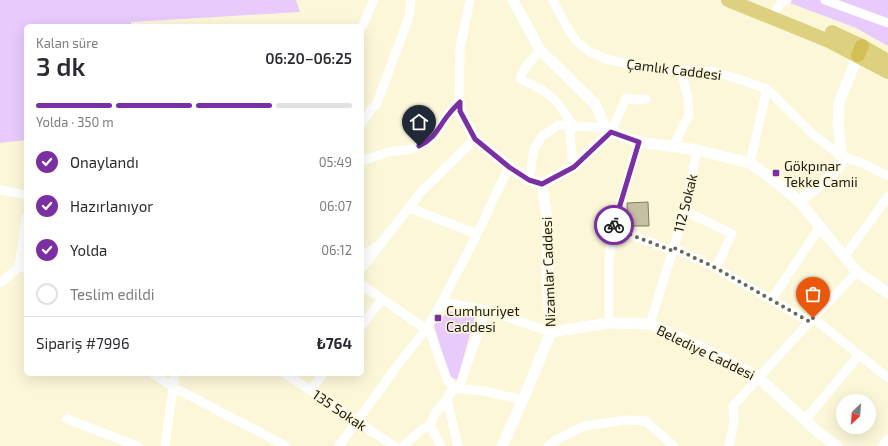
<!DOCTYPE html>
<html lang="tr">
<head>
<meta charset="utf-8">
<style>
	body { margin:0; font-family:"Exo 2",sans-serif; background:#f2f2f3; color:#2b2b33; height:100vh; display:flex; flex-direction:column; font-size:15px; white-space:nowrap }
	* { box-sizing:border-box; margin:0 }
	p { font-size:13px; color:#7c7c81 }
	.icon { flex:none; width:22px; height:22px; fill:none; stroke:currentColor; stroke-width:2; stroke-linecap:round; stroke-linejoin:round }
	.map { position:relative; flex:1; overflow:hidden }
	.panel { position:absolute; left:24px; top:24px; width:340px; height:352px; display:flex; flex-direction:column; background:#fff; border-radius:6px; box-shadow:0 4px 16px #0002 }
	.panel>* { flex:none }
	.needle { width:26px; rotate:205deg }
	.controls { position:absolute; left:836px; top:394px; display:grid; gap:8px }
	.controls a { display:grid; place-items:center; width:40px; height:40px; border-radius:50%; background:#fff; box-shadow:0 4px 16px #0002; font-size:20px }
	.pin { position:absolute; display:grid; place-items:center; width:34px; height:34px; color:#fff; margin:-41px -17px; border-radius:50% 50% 50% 0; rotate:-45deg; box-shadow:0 0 4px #0007 }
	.pin .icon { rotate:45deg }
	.courier { position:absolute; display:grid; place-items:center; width:40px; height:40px; margin:-20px; border:3px solid #7a30a3; border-radius:50%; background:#fff; color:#222; box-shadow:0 1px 5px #0007 }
	.head em { font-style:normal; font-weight:600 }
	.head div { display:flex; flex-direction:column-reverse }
	.head { display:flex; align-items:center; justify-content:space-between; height:68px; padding:0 12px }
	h1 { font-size:26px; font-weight:600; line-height:30px }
	.bar { display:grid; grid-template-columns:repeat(4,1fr); gap:6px 4px; align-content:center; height:48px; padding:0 12px }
	.bar i { height:5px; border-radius:3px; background:#e1e1e2 }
	.bar .selected { background:#7a30a3 }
	.bar p { grid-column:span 4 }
	.line { display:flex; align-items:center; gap:10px; padding:0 12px; border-top:1px solid #e1e1e2 }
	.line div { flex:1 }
	ol { padding:0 12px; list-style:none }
	li { display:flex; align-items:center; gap:12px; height:44px }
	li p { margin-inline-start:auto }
	li .icon { padding:4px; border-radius:50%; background:#7a30a3; color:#fff; stroke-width:4 }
	li:last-child { color:#7c7c81 }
	li i { width:22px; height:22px; border:2px solid #e1e1e2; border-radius:50% }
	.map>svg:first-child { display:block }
	.green { fill:#e8cafd }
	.building { fill:#c5c0a3; stroke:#817d62 }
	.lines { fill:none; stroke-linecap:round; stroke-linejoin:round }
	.minor { stroke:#fff; stroke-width:9 }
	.tertiary { stroke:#fff; stroke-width:11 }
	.primary { stroke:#ddd07f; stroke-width:14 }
	.trunk { stroke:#d2c054; stroke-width:14 }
	.done { stroke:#6b6857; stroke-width:4; stroke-dasharray:0 7.2 }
	.route { stroke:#7a30a3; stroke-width:5 }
	.poi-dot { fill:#7a30a3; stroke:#fcf7d9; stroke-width:1.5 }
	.labels { text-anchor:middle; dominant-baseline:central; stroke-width:3; stroke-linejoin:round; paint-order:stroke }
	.street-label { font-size:14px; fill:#1d1b11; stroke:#fcf7d9 }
	.poi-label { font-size:14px; fill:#1d1b11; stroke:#fcf7d9; text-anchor:start }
</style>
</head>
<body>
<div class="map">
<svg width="888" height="446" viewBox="0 0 888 446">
	<rect width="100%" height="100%" fill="#fcf7d9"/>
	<path class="green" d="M0 0H296L300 12 131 22V26H26V140L0 143Z
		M782 0H888V46L856 28Z
		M449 311 475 317 457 380 449 376 434 325Z"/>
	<path class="building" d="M648 202 649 226H628L627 203Z"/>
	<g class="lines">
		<path class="minor" d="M553 0 568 29 577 42 590 52 606 59 638 66 669 71 692 70 715 72 738 79 767 89 814 135 841 156 862 163 888 176
			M825 0 888 23
			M776 10 782 2 787 0
			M362 27 374 0
			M540 50C534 58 522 68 520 79L541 89 556 101 573 125
			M362 123 370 111 377 103 409 17 411 0
			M573 125 570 132 573 167
			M611 132 626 98 636 100 646 99
			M673 147 689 115 688 99 681 70
			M362 161 388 152 412 149 427 142 436 134 448 114 459 102 460 48 470 0
			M750 163 767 89
			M529 180 534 149 542 136 559 125 606 128
			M0 190 26 195
			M410 208 477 234
			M685 211 732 234 716 268
			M613 228 673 251
			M674 248 716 268 810 322
			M362 256 376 247
			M844 257 888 197
			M19 267 26 218
			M362 268 421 192 475 139
			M0 283 19 267 26 268
			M362 285 430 332 447 379 453 388
			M772 299 820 227
			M442 302 486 310 551 332
			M813 318 888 378
			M609 323V259L613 228 639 142
			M650 324 685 211 697 150
			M362 325 382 299
			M154 374 173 387 286 446
			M286 374 394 446
			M454 388 484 391 523 400
			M459 388 486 310
			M311 390 323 374
			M447 399 458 446
			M67 419 137 446
			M805 420 859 355
			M430 425 441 446
			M165 446 175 374
			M339 446 400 362 426 329 442 302 477 234 509 167
			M403 446 420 431 430 425 435 413 447 399 453 388
			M548 446 555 441 584 426 626 420 645 421 674 446
			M729 446 734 422 733 406 813 318 857 272
			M882 446 888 439"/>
		<path class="tertiary" d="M513 0 540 50 595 104 606 128 611 132 639 142 697 150 750 163 771 178 799 201 857 272 888 293
			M459 102 460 111 475 139 509 167 529 180 542 184 573 167 611 132
			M799 201 828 179 839 167 842 160 838 123 839 103 858 55
			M551 332 609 323 650 324 704 349 758 377 818 432 837 446
			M502 446 523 400 551 332 547 279 548 226 542 184"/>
		<path class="primary" d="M728 0 829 41 888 72
			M832 32 862 46 888 61"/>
		<path class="trunk" d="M858 55 862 46"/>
	</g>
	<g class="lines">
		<path class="done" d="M614 225 613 228 673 251 674 248 716 268 810 322 813 318"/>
		<path class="route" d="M419 146C436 138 438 127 449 114 452 110 456 106 460 102V111L475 139 509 167 529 180 542 184 574 167 611 132 639 142 614 225"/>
	</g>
	<g class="poi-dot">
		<rect x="772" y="169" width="8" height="8" rx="2"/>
		<rect x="434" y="314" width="8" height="8" rx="2"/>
	</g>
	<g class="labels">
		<g class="street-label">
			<text transform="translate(674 69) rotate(7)">Çamlık Caddesi</text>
			<text transform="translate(685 203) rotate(-76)">112 Sokak</text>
			<text transform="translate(548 272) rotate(-92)">Nizamlar Caddesi</text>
			<text transform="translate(706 352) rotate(26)">Belediye Caddesi</text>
			<text transform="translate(340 410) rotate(34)">135 Sokak</text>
		</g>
		<g class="poi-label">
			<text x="784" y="165">Gökpınar<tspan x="784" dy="16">Tekke Camii</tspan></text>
			<text x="446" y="310">Cumhuriyet<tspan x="446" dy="16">Caddesi</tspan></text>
		</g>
	</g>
</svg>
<div class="controls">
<a><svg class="needle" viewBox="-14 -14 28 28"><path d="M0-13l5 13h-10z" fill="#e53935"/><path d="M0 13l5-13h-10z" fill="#7c7c81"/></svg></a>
</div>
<div class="pin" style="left:813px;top:318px;background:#ea580c"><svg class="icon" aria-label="bag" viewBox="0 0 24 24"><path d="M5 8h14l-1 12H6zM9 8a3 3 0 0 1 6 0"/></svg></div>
<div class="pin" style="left:419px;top:146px;background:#1f2937"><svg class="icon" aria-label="home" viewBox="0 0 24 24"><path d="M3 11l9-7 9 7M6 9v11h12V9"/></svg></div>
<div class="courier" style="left:614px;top:225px"><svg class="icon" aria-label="bike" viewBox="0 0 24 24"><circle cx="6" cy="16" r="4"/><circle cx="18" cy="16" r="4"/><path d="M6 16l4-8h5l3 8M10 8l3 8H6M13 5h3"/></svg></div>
<section class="panel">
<div class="head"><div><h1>3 dk</h1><p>Kalan süre</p></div><em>06:20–06:25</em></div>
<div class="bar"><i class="selected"></i><i class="selected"></i><i class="selected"></i><i></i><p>Yolda · 350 m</p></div>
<ol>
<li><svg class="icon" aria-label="check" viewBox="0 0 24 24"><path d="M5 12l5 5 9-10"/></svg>Onaylandı<p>05:49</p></li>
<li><svg class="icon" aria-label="check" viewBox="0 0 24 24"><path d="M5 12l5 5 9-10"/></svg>Hazırlanıyor<p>06:07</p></li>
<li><svg class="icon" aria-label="check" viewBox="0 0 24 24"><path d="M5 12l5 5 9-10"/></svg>Yolda<p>06:12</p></li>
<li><i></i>Teslim edildi</li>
</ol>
<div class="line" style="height:52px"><div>Sipariş #7996</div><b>₺764</b></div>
</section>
</div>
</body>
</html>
